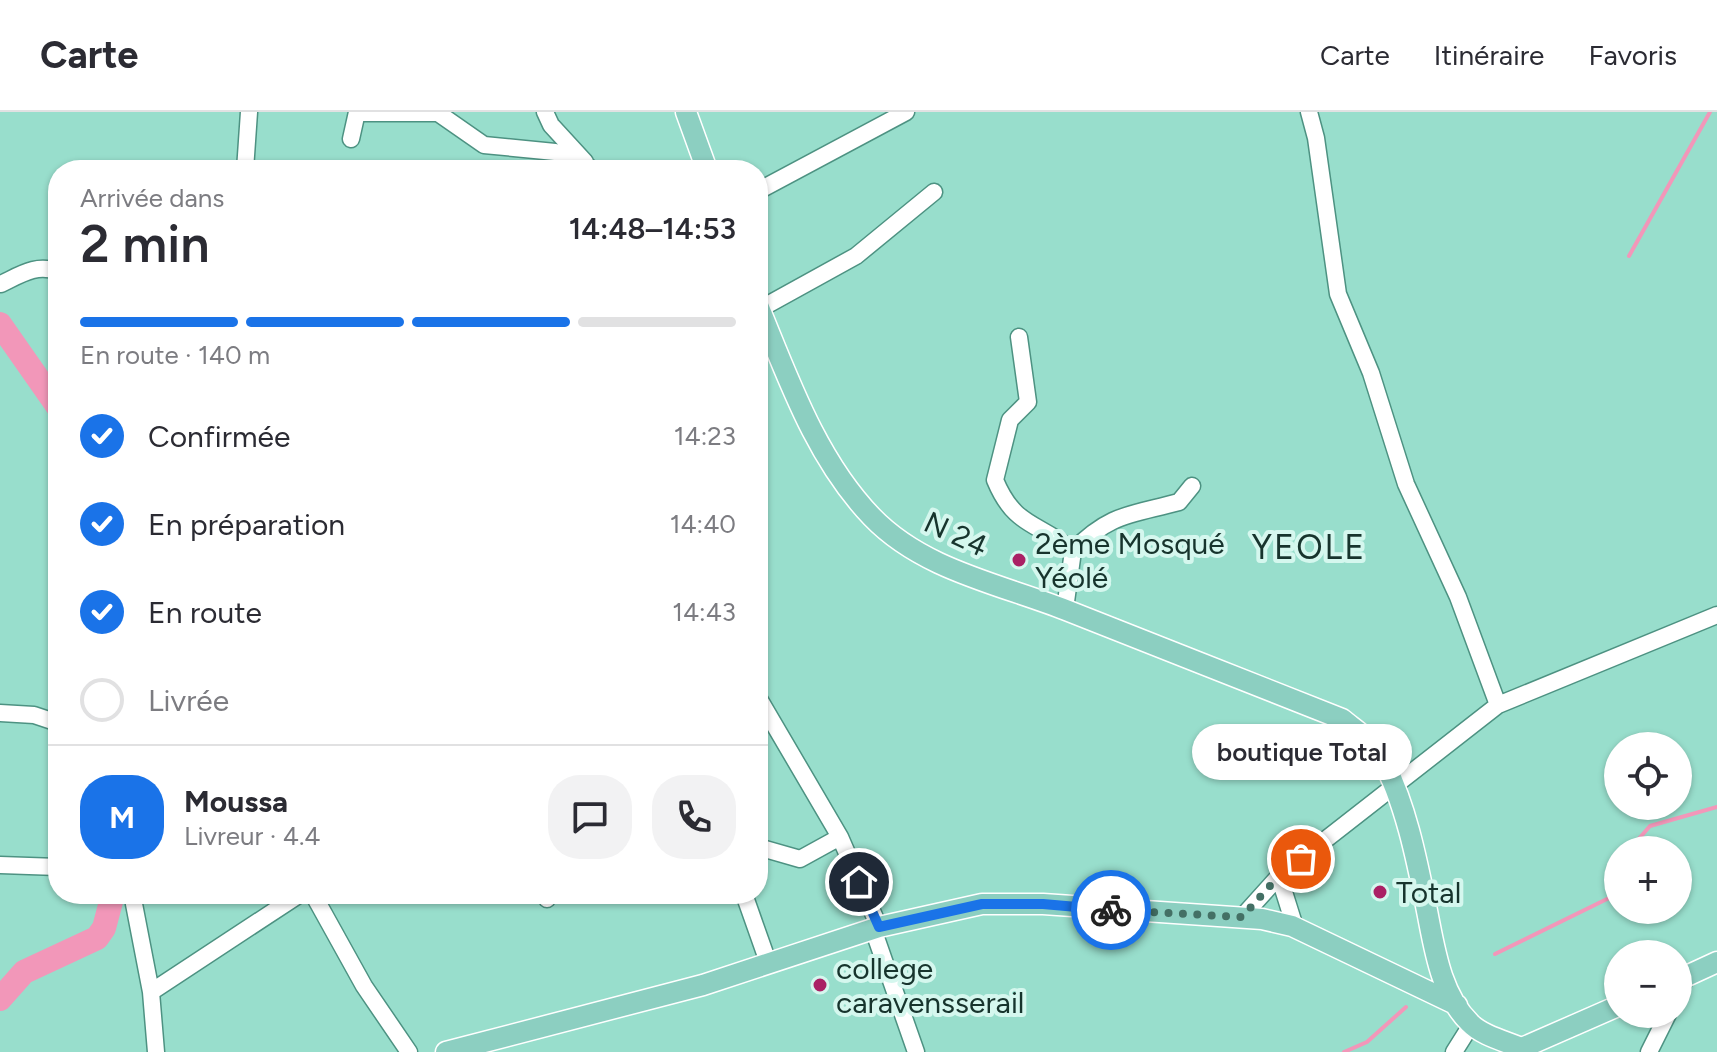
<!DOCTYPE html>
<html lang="fr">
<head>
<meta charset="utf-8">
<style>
	body { margin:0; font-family:Figtree,sans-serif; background:#f2f2f3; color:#2b2b33; height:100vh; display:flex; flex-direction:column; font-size:30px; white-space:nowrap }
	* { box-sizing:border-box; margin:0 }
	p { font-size:26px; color:#7c7c81 }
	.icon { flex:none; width:44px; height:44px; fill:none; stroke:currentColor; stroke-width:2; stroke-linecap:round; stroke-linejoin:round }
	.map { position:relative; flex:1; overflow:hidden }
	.details { position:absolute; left:48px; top:48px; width:720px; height:744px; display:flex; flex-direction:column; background:#fff; border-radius:32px; box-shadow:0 2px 6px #0004 }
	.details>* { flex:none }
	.fabs { position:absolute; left:1604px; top:620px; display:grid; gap:16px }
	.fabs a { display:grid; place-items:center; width:88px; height:88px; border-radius:50%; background:#fff; box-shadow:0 2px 6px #0004; font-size:40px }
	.pin { position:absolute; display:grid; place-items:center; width:68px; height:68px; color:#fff; margin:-34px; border:4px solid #fff; border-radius:50%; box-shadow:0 2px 8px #0007 }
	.courier { position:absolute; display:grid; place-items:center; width:80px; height:80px; margin:-40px; border:6px solid #1a73e8; border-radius:50%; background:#fff; color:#222; box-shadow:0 2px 10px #0007 }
	.bubble { position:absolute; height:56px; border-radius:28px; background:#fff; box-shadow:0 2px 6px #0004; font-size:26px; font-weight:600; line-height:56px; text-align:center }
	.head em { font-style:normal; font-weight:600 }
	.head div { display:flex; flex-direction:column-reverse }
	.head { display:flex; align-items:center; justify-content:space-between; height:136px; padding:0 32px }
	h1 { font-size:52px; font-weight:600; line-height:60px }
	.bar { display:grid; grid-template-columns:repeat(4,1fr); gap:12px 8px; align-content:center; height:96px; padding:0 32px }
	.bar i { height:10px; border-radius:6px; background:#e1e1e2 }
	.bar .current { background:#1a73e8 }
	.bar p { grid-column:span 4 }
	.line { display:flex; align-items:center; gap:20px; padding:0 32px; border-top:2px solid #e1e1e2 }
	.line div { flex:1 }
	.round { display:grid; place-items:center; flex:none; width:84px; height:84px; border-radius:32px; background:#f2f2f3 }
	ol { padding:0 32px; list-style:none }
	li { display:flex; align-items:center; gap:24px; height:88px }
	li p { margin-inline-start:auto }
	li .icon { padding:8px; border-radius:50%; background:#1a73e8; color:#fff; stroke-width:4 }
	li:last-child { color:#7c7c81 }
	li i { width:44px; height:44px; border:4px solid #e1e1e2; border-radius:50% }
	header { display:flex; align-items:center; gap:48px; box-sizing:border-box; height:112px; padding:0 40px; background:#fff; border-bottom:2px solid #e1e1e2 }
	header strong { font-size:38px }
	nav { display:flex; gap:44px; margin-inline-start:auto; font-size:28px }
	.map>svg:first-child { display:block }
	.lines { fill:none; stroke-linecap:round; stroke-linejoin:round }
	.stream { stroke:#f297b9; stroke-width:4 }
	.river { stroke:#f297b9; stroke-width:24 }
	.minor-casing { stroke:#4d9282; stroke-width:19 }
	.major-casing { stroke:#fff; stroke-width:23 }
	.minor { stroke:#fff; stroke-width:16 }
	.major { stroke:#8ccfc1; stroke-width:20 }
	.done { stroke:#447065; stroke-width:8; stroke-dasharray:0 14.4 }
	.route { stroke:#1a73e8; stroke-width:10 }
	.poi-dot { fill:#aa2165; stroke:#d5f7ee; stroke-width:3 }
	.labels { text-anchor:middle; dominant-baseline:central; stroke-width:8; stroke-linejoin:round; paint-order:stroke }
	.street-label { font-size:30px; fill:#17342d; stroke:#d5f7ee }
	.poi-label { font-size:30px; fill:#17342d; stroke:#d5f7ee; text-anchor:start }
	.quarter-label { font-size:34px; letter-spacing:2px; fill:#17342d; stroke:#d5f7ee }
</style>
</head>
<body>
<header>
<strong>Carte</strong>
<nav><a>Carte</a><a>Itinéraire</a><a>Favoris</a></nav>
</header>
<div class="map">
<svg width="1717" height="940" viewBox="0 0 1717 940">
	<rect width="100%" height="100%" fill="#98decc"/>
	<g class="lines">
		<path class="stream" d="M1629 144 1710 0
			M1629 738 1650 714 1717 695
			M1495 842 1609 786 1618 759
			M1344 940 1367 930 1406 895"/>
		<path class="river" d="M0 212 58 295
			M0 887 24 860 97 826 104 816 113 782"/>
		<g class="minor-casing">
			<path id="minor" d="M545 0 551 13 585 50
				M1309 0 1316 26 1338 182 1371 261 1406 372 1458 485 1498 593
				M357 1H438L484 33 555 40 589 55
				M351 27 357 0
				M245 58 249 0
				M758 79 906 0
				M1 172C20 163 37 151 58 160
				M760 197 856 144 934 80
				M1019 225 1028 290 1010 308 995 368C1015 416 1037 409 1073 439L1065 497
				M1073 439C1110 401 1131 403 1179 390L1192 374
				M758 585 840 725 879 815
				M0 601 34 603 58 611
				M758 735 800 747 840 725
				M0 753 58 755
				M1279 764 1295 815
				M313 782 364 874 409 940
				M547 782V787
				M744 782 768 850
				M134 792 151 880 156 940
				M1242 805 1279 764 1498 593 1717 503
				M873 817 916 940
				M151 880 300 782
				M1678 882 1687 864
				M1454 940 1471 913
				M1649 940 1668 902"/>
		</g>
		<g class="major-casing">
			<path id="major" d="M686 0 707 58
				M758 193C788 266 816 347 872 405 923 458 1000 472 1066 498 1158 534 1250 571 1342 607 1354 617 1370 627 1378 640 1405 685 1418 753 1428 804 1435 840 1442 884 1470 911 1483 925 1513 931 1530 940
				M1678 868 1717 850
				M1522 936 1618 894
				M446 940 703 873 879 815 982 792H1043L1262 807 1292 814 1457 893"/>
		</g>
		<use href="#minor" class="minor"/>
		<use href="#major" class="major"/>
	</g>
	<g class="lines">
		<path class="done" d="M1111 798 1242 805 1279 764 1301 747"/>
		<path class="route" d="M859 770 879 815 982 792H1043L1111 798"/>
	</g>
	<g class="poi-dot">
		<circle cx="1019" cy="448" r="8"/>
		<circle cx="1380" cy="780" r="8"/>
		<circle cx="820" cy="873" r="8"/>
	</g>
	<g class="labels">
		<g class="street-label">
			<text transform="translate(956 422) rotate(25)">N 24</text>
		</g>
		<g class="poi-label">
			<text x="1035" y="431">2ème Mosqué<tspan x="1035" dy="34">Yéolé</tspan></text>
			<text x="1396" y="780">Total</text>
			<text x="836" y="856">college<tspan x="836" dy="34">caravensserail</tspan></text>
		</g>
		<g class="quarter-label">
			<text x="1309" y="435">YEOLE</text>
		</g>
	</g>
</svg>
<div class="fabs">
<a><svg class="icon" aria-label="locate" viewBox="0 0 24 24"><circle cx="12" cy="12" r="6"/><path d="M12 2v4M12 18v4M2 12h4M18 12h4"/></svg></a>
<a>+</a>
<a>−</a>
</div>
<div class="pin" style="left:1301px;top:747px;background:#ea580c"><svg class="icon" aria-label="bag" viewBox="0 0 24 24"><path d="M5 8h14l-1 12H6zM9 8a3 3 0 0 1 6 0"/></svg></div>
<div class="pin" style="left:859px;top:770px;background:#1f2937"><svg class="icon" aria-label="home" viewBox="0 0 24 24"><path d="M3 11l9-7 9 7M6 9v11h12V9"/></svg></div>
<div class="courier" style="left:1111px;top:798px"><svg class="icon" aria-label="bike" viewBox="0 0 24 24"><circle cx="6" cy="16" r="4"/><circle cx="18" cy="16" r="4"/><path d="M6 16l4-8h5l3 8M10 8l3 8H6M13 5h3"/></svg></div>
<div class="bubble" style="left:1192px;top:612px;width:220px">boutique Total</div>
<section class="details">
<div class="head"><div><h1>2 min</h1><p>Arrivée dans</p></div><em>14:48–14:53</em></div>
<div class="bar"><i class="current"></i><i class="current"></i><i class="current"></i><i></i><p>En route · 140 m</p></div>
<ol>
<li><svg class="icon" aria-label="check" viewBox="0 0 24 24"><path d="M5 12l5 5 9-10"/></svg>Confirmée<p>14:23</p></li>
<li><svg class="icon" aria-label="check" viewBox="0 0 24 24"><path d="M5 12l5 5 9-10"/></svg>En préparation<p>14:40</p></li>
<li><svg class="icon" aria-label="check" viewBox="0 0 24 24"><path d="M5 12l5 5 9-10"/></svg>En route<p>14:43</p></li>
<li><i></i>Livrée</li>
</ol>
<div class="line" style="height:144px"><b class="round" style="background:#1a73e8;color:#fff">M</b><div><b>Moussa</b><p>Livreur · 4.4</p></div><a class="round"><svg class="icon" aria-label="chat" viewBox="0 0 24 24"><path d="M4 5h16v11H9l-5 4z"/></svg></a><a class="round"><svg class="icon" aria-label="phone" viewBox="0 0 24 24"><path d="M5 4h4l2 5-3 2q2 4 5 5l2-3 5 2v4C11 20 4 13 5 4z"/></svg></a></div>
</section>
</div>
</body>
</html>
